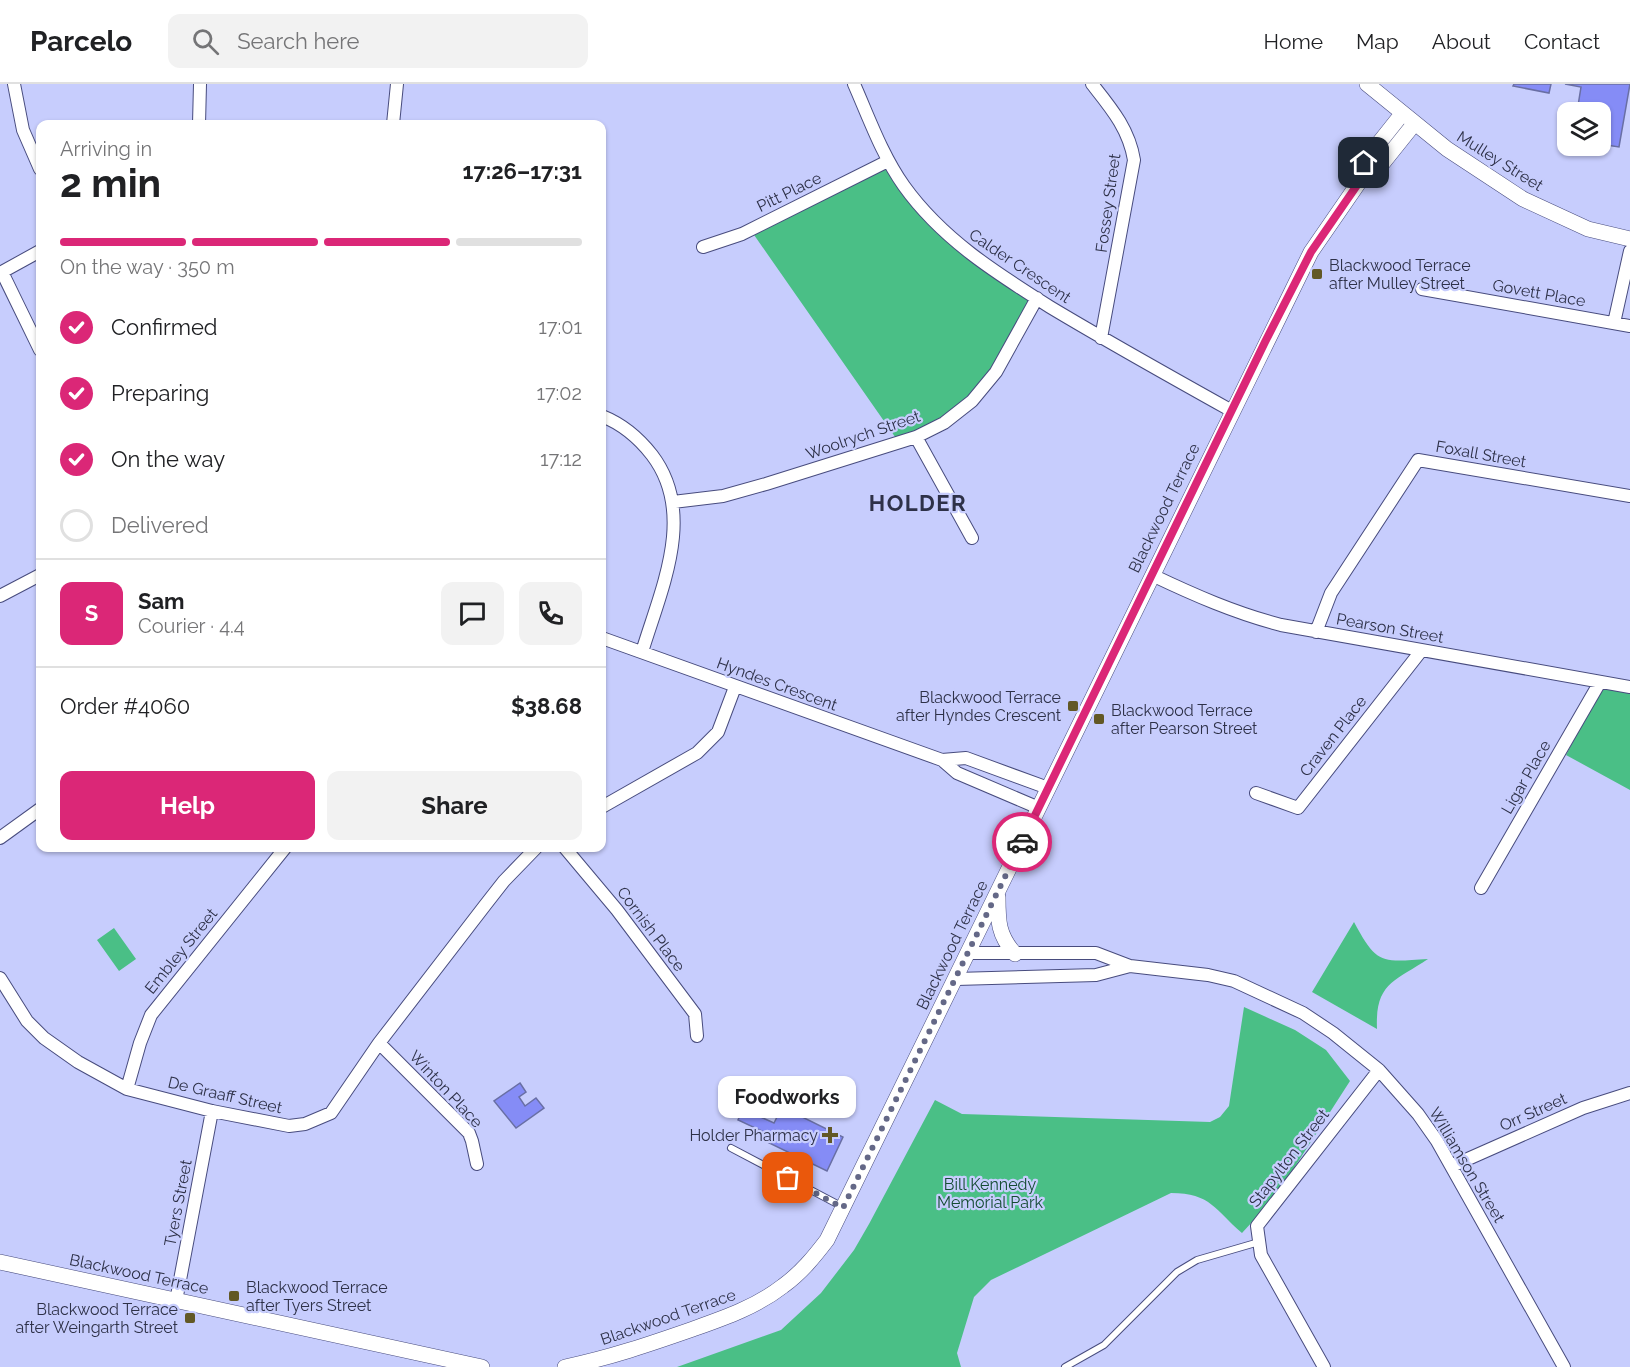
<!DOCTYPE html>
<html lang="en">
<head>
<meta charset="utf-8">
<style>
	body { margin:0; font-family:Raleway,sans-serif; background:#f2f2f2; color:#202124; height:100vh; display:flex; flex-direction:column; font-size:22px; white-space:nowrap }
	* { box-sizing:border-box; margin:0 }
	p { font-size:20px; color:#757577 }
	.icon { flex:none; width:33px; height:33px; fill:none; stroke:currentColor; stroke-width:2; stroke-linecap:round; stroke-linejoin:round }
	.map { position:relative; flex:1; overflow:hidden }
	.side { position:absolute; left:36px; top:36px; width:570px; height:732px; display:flex; flex-direction:column; background:#fff; border-radius:12px; box-shadow:0 2px 4px #0004 }
	.side>* { flex:none }
	.fabs { position:absolute; left:1557px; top:18px; display:grid; gap:12px }
	.fabs a { display:grid; place-items:center; width:54px; height:54px; border-radius:12px; background:#fff; box-shadow:0 2px 4px #0004; font-size:30px }
	.pin { position:absolute; display:grid; place-items:center; width:51px; height:51px; color:#fff; margin:-26px; border-radius:12px; box-shadow:0 3px 9px #0006 }
	.courier { position:absolute; display:grid; place-items:center; width:60px; height:60px; margin:-30px; border:4px solid #db2777; border-radius:50%; background:#fff; color:#222; box-shadow:0 2px 8px #0007 }
	.bubble { position:absolute; height:42px; border-radius:12px; background:#fff; box-shadow:0 2px 4px #0004; font-size:20px; font-weight:700; line-height:42px; text-align:center }
	.head em { font-style:normal; font-weight:700 }
	.head div { display:flex; flex-direction:column-reverse }
	.head { display:flex; align-items:center; justify-content:space-between; height:102px; padding:0 24px }
	h1 { font-size:39px; font-weight:700; line-height:45px }
	.bar { display:grid; grid-template-columns:repeat(4,1fr); gap:9px 6px; align-content:center; height:72px; padding:0 24px }
	.bar i { height:8px; border-radius:4px; background:#e0e0e0 }
	.bar .on { background:#db2777 }
	.bar p { grid-column:span 4 }
	.line { display:flex; align-items:center; gap:15px; padding:0 24px; border-top:2px solid #e0e0e0 }
	.line div { flex:1 }
	.round { display:grid; place-items:center; flex:none; width:63px; height:63px; border-radius:12px; background:#f2f2f2 }
	ol { padding:0 24px; list-style:none }
	li { display:flex; align-items:center; gap:18px; height:66px }
	li p { margin-inline-start:auto }
	li .icon { padding:6px; border-radius:50%; background:#db2777; color:#fff; stroke-width:4 }
	li:last-child { color:#757577 }
	li i { width:33px; height:33px; border:3px solid #e0e0e0; border-radius:50% }
	.cta { display:flex; gap:12px; margin-top:auto; padding:12px 24px }
	.cta a { flex:1; height:69px; border-radius:12px; background:#db2777; color:#fff; font-size:24px; font-weight:700; line-height:69px; text-align:center }
	.cta a+a { background:#f2f2f2; color:#202124 }
	header { display:flex; align-items:center; gap:36px; box-sizing:border-box; height:84px; padding:0 30px; background:#fff; border-bottom:2px solid #e0e0e0 }
	header strong { font-size:28px }
	nav { display:flex; gap:33px; margin-inline-start:auto; font-size:21px }
	.search { width:420px; height:54px; background:#f2f2f2; display:flex; align-items:center; gap:15px; box-sizing:border-box; padding:0 21px; border-radius:12px; color:#757577; font-size:22px }
	.map>svg:first-child { display:block }
	.green { fill:#4abf86 }
	.building { fill:#858cf6; stroke:#696fa4; stroke-width:1.5 }
	.lines { fill:none; stroke-linecap:round; stroke-linejoin:round }
	.service-casing { stroke:#484c7e; stroke-width:8 }
	.minor-casing { stroke:#484c7e; stroke-width:14 }
	.tertiary-casing { stroke:#484c7e; stroke-width:16 }
	.service { stroke:#fff; stroke-width:6 }
	.minor { stroke:#fff; stroke-width:12 }
	.tertiary { stroke:#fff; stroke-width:15 }
	.done { stroke:#646887; stroke-width:6; stroke-dasharray:0 10.8 }
	.route { stroke:#db2777; stroke-width:8 }
	.poi-dot { fill:#625825; stroke:#c7cdfd; stroke-width:2 }
	.labels { text-anchor:middle; dominant-baseline:central; stroke-width:4.5; stroke-linejoin:round; paint-order:stroke }
	.street-label { font-size:16px; fill:#2e3148; stroke:#c7cdfd }
	.poi-label { font-size:16px; fill:#2e3148; stroke:#c7cdfd; text-anchor:start }
	.park-label { font-size:16px; fill:#144c32; stroke:#c7cdfd }
	.district-label { font-size:22px; font-weight:bold; letter-spacing:1.5px; fill:#2e3148; stroke:#c7cdfd }
</style>
</head>
<body>
<header>
<strong>Parcelo</strong>
<div class="search"><svg class="icon" aria-label="search" viewBox="0 0 24 24"><circle cx="10" cy="10" r="6"/><path d="M15 15l6 6"/></svg>Search here</div>
<nav><a>Home</a><a>Map</a><a>About</a><a>Contact</a></nav>
</header>
<div class="map">
<svg width="1630" height="1283" viewBox="0 0 1630 1283">
	<rect width="100%" height="100%" fill="#c7cdfd"/>
	<path class="green" d="M886 82 948 153 1035 216 976 320 900 360 752 148Z
		M1602 602 1630 608V706L1566 671Z
		M1354 838C1377 881 1381 878 1428 875 1394 898 1375 899 1377 945L1312 908Z
		M114 844 136 875 119 887 97 856Z
		M1244 923 1295 946 1326 966 1350 997 1276 1112 1242 1149C1215 1126 1211 1109 1171 1109L991 1196 974 1213 957 1269 961 1283H677L781 1246 821 1209 854 1166 869 1140 935 1016 962 1030 1210 1038 1220 1033 1229 1022Z"/>
	<path class="building" d="M1514 0H1551L1549 9 1513 2Z
		M1565 0H1630L1619 63 1600 60V28H1577L1581 3Z
		M520 999 526 1008 519 1013 525 1022 536 1014 544 1024 516 1044 494 1017Z
		M751 1009 764 1015 756 1031 774 1039 782 1023 843 1053 827 1087 765 1057 768 1050 738 1036Z"/>
	<g class="lines">
		<g class="service-casing">
			<path id="service" d="M731 1064 843 1123
				M1065 1283 1104 1261 1177 1188 1197 1176 1259 1158"/>
		</g>
		<g class="minor-casing">
			<path id="minor" d="M14 0 23 46 40 85
				M854 0C869 34 882 71 904 102 942 155 996 189 1050 223 1110 259 1171 293 1232 327
				M1092 0C1111 24 1129 45 1134 76L1101 254
				M199 40 200 0
				M393 40 397 0
				M703 163 742 150 888 77
				M2 188 40 266
				M0 189 40 167
				M1422 205 1630 242
				M1614 239 1630 167
				M602 332C622 340 638 353 652 371 697 430 661 505 642 568
				M916 353 972 454
				M673 418 723 412 766 400 916 353 944 339 972 317 996 288 1037 214
				M1152 491C1194 511 1235 529 1281 541L1630 603
				M0 512 40 491
				M1316 548 1331 509 1418 376 1630 412
				M602 554 942 676 957 689 1039 724
				M942 676 966 674 1048 704
				M1256 709 1298 724 1421 567
				M602 723 697 669 718 648 735 603
				M0 754 40 725
				M565 764 617 826 695 930 697 952
				M1481 804 1600 598
				M968 869H1096L1130 882 1208 891 1234 897 1303 929 1333 949 1379 986 1418 1030 1437 1057 1564 1283
				M0 894 27 937 44 954 78 978 127 1005 212 1027 289 1042 305 1040 331 1029 379 959 486 820 504 797 536 764
				M956 895 1096 891 1130 882
				M379 959 469 1049 472 1057 477 1080
				M127 1005 140 959 151 931 285 764
				M1452 1082 1583 1024 1630 1009
				M176 1217 212 1027
				M1324 1283 1261 1171 1257 1142 1379 986"/>
		</g>
		<g class="tertiary-casing">
			<path id="tertiary" d="M1367 0 1447 65 1523 115 1588 145 1630 155
				M1362 94 1374 90 1414 40
				M998 813C998 837 998 851 1015 870
				M0 1178 482 1283
				M565 1283C609 1274 650 1260 693 1245 724 1234 756 1223 783 1202 801 1189 814 1173 827 1156L1311 168 1362 94 1363 79 1402 30"/>
		</g>
		<use href="#service" class="service"/>
		<use href="#minor" class="minor"/>
		<use href="#tertiary" class="tertiary"/>
	</g>
	<g class="lines">
		<path class="done" d="M788 1094 843 1124 1022 758"/>
		<path class="route" d="M1022 758 1265 258 1311 168 1362 94 1364 79"/>
	</g>
	<g class="poi-dot">
		<rect x="1311" y="184" width="12" height="12" rx="3"/>
		<rect x="1067" y="616" width="12" height="12" rx="3"/>
		<rect x="1093" y="629" width="12" height="12" rx="3"/>
		<path d="M827 1042h6v6h6v6h-6v6h-6v-6h-6v-6h6z"/>
		<rect x="228" y="1206" width="12" height="12" rx="3"/>
		<rect x="184" y="1228" width="12" height="12" rx="3"/>
	</g>
	<g class="labels">
		<g class="street-label">
			<text transform="translate(1500 77) rotate(32)">Mulley Street</text>
			<text transform="translate(789 108) rotate(-26)">Pitt Place</text>
			<text transform="translate(1108 119) rotate(-82)">Fossey Street</text>
			<text transform="translate(1020 182) rotate(34)">Calder Crescent</text>
			<text transform="translate(1539 209) rotate(10)">Govett Place</text>
			<text transform="translate(863 351) rotate(-19)">Woolrych Street</text>
			<text transform="translate(1481 370) rotate(10)">Foxall Street</text>
			<text transform="translate(1164 424) rotate(-64)">Blackwood Terrace</text>
			<text transform="translate(1390 544) rotate(10)">Pearson Street</text>
			<text transform="translate(777 600) rotate(20)">Hyndes Crescent</text>
			<text transform="translate(1333 652) rotate(-52)">Craven Place</text>
			<text transform="translate(1526 693) rotate(-60)">Ligar Place</text>
			<text transform="translate(651 845) rotate(53)">Cornish Place</text>
			<text transform="translate(952 861) rotate(-64)">Blackwood Terrace</text>
			<text transform="translate(181 867) rotate(-51)">Embley Street</text>
			<text transform="translate(446 1005) rotate(47)">Winton Place</text>
			<text transform="translate(225 1011) rotate(13)">De Graaff Street</text>
			<text transform="translate(1533 1028) rotate(-24)">Orr Street</text>
			<text transform="translate(1289 1074) rotate(-52)">Stapylton Street</text>
			<text transform="translate(1467 1081) rotate(59)">Williamson Street</text>
			<text transform="translate(178 1119) rotate(-79)">Tyers Street</text>
			<text transform="translate(139 1190) rotate(12)">Blackwood Terrace</text>
			<text transform="translate(668 1233) rotate(-19)">Blackwood Terrace</text>
		</g>
		<g class="poi-label">
			<text x="1329" y="181">Blackwood Terrace<tspan x="1329" dy="18">after Mulley Street</tspan></text>
			<text x="1061" y="613" text-anchor="end">Blackwood Terrace<tspan x="1061" dy="18">after Hyndes Crescent</tspan></text>
			<text x="1111" y="626">Blackwood Terrace<tspan x="1111" dy="18">after Pearson Street</tspan></text>
			<text x="818" y="1051" text-anchor="end">Holder Pharmacy</text>
			<text x="246" y="1203">Blackwood Terrace<tspan x="246" dy="18">after Tyers Street</tspan></text>
			<text x="178" y="1225" text-anchor="end">Blackwood Terrace<tspan x="178" dy="18">after Weingarth Street</tspan></text>
		</g>
		<g class="park-label">
			<text x="990" y="1100">Bill Kennedy<tspan x="990" dy="18">Memorial Park</tspan></text>
		</g>
		<g class="district-label">
			<text x="918" y="419">HOLDER</text>
		</g>
	</g>
</svg>
<div class="fabs">
<a><svg class="icon" aria-label="layers" viewBox="0 0 24 24"><path d="M12 4l9 5-9 5-9-5zM3 14l9 5 9-5"/></svg></a>
</div>
<div class="pin" style="left:788px;top:1094px;background:#ea580c"><svg class="icon" aria-label="bag" viewBox="0 0 24 24"><path d="M5 8h14l-1 12H6zM9 8a3 3 0 0 1 6 0"/></svg></div>
<div class="pin" style="left:1364px;top:79px;background:#1f2937"><svg class="icon" aria-label="home" viewBox="0 0 24 24"><path d="M3 11l9-7 9 7M6 9v11h12V9"/></svg></div>
<div class="courier" style="left:1022px;top:758px"><svg class="icon" aria-label="car" viewBox="0 0 24 24"><path d="M5 17H2v-5l4-1 3-4h7l3 4 3 1v5h-3M9 17h6M6 11h13"/><circle cx="7" cy="17" r="2"/><circle cx="17" cy="17" r="2"/></svg></div>
<div class="bubble" style="left:718px;top:992px;width:138px">Foodworks</div>
<section class="side">
<div class="head"><div><h1>2 min</h1><p>Arriving in</p></div><em>17:26–17:31</em></div>
<div class="bar"><i class="on"></i><i class="on"></i><i class="on"></i><i></i><p>On the way · 350 m</p></div>
<ol>
<li><svg class="icon" aria-label="check" viewBox="0 0 24 24"><path d="M5 12l5 5 9-10"/></svg>Confirmed<p>17:01</p></li>
<li><svg class="icon" aria-label="check" viewBox="0 0 24 24"><path d="M5 12l5 5 9-10"/></svg>Preparing<p>17:02</p></li>
<li><svg class="icon" aria-label="check" viewBox="0 0 24 24"><path d="M5 12l5 5 9-10"/></svg>On the way<p>17:12</p></li>
<li><i></i>Delivered</li>
</ol>
<div class="line" style="height:108px"><b class="round" style="background:#db2777;color:#fff">S</b><div><b>Sam</b><p>Courier · 4.4</p></div><a class="round"><svg class="icon" aria-label="chat" viewBox="0 0 24 24"><path d="M4 5h16v11H9l-5 4z"/></svg></a><a class="round"><svg class="icon" aria-label="phone" viewBox="0 0 24 24"><path d="M5 4h4l2 5-3 2q2 4 5 5l2-3 5 2v4C11 20 4 13 5 4z"/></svg></a></div>
<div class="line" style="height:78px"><div>Order #4060</div><b>$38.68</b></div>
<div class="cta"><a>Help</a><a>Share</a></div>
</section>
</div>
</body>
</html>
